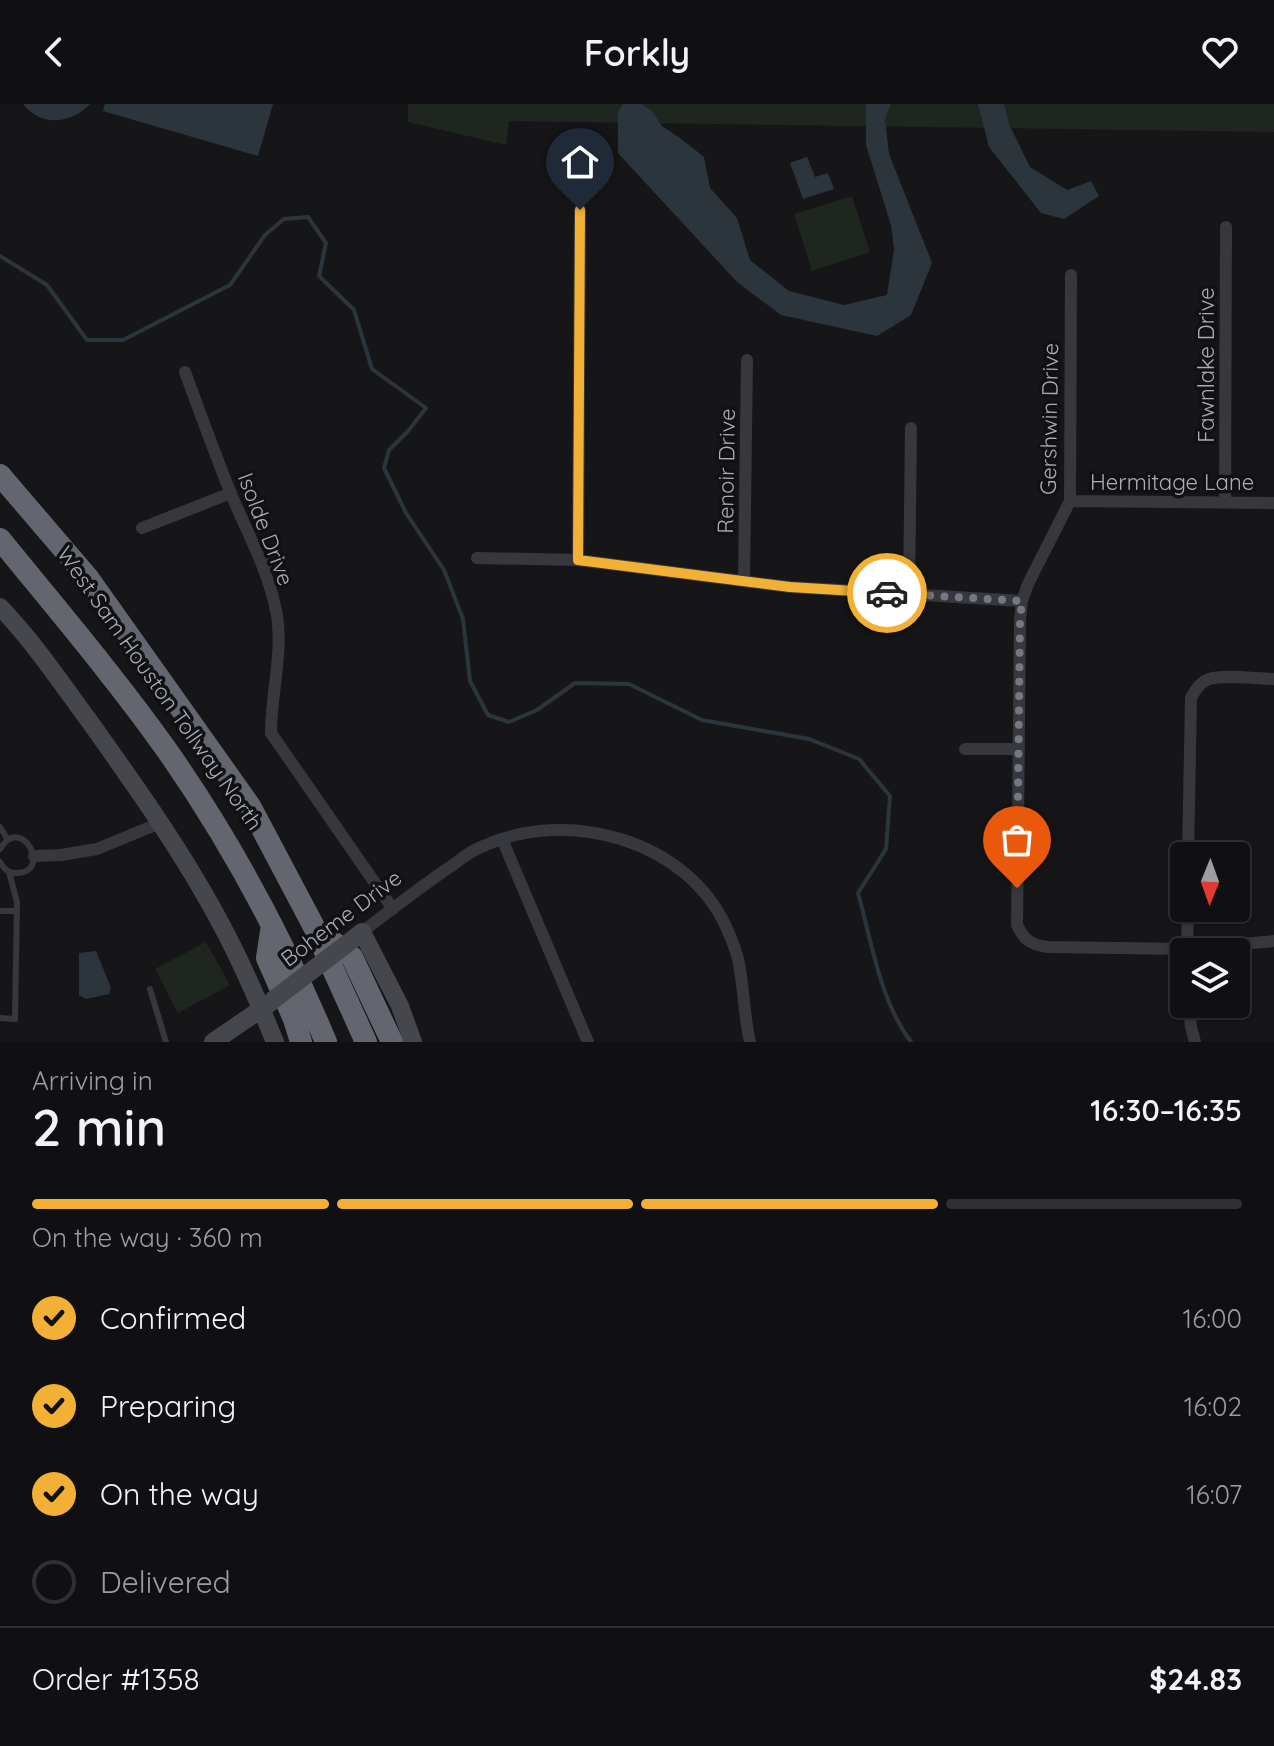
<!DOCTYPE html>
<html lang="en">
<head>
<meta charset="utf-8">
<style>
	body { margin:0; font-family:Quicksand,sans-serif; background:#19191b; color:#f1f3f6; height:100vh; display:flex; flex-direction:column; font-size:30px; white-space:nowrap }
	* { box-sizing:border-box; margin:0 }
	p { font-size:26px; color:#9c9d9f }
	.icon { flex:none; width:44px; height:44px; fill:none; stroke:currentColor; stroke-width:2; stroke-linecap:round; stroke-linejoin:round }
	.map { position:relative; height:938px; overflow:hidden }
	.details { display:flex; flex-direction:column; background:#101012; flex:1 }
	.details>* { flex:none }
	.needle { width:52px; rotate:181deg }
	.fabs { position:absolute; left:1170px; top:738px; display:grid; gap:16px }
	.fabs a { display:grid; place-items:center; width:80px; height:80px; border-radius:8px; background:#101012; box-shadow:0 2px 6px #0004,0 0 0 2px #303032; font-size:40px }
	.pin { position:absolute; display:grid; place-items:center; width:68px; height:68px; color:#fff; margin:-82px -34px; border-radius:50% 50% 50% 0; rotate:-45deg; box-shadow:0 0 8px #0007 }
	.pin .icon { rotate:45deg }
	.courier { position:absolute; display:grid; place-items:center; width:80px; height:80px; margin:-40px; border:6px solid #f2b134; border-radius:50%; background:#fff; color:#222; box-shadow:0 2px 10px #0007 }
	.overview em { font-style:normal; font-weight:600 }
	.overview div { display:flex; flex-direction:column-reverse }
	.overview { display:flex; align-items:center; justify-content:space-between; height:136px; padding:0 32px }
	h1 { font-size:52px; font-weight:600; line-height:60px }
	.bar { display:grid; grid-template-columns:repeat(4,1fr); gap:12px 8px; align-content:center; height:96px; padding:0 32px }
	.bar i { height:10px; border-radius:6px; background:#303032 }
	.bar .selected { background:#f2b134 }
	.bar p { grid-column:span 4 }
	.line { display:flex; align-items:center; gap:20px; padding:0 32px; border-top:2px solid #303032 }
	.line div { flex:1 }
	ol { padding:0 32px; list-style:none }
	li { display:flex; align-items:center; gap:24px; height:88px }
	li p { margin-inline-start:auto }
	li .icon { padding:8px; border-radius:50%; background:#f2b134; color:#111; stroke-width:4 }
	li:last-child { color:#9c9d9f }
	li i { width:44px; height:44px; border:4px solid #303032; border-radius:50% }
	header { display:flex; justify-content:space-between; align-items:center; height:104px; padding:0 32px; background:#101012; font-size:36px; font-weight:600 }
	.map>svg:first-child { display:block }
	.green { fill:#1e261f }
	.water { fill:#2c353c }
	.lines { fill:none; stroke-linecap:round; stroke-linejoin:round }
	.stream { stroke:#2c353c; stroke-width:4 }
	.lane { stroke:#37383d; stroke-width:6 }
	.street { stroke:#37383d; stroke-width:12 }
	.secondary { stroke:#45474d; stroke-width:18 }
	.highway { stroke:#63666e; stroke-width:22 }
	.secondary-bridge { stroke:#45474d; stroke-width:18 }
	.done { stroke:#757880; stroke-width:8; stroke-dasharray:0 14.4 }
	.route { stroke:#f2b134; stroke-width:10 }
	.labels { text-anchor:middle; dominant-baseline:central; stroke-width:7; stroke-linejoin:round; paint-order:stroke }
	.street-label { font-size:22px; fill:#a8adb8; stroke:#111113 }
</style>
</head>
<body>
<header><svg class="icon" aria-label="back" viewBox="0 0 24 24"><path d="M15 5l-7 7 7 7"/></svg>Forkly<svg class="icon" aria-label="heart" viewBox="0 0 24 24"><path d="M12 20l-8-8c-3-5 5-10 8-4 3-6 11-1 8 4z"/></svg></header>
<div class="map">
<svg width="1274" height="938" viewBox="0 0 1274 938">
	<rect width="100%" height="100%" fill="#161618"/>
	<path class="green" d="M408 0H1274V28L509 17 506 41 408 18Z
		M852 92 870 148 812 167 794 110Z
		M206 838 230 881 178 909 155 865Z"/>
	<path class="water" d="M23 0H90C71 20 41 23 23 0Z
		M105 0H273L258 52 103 7Z
		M623 0H641L652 7 662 22 680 34 704 53 710 84 737 114 750 156 789 187 844 201 887 191 894 145 891 121 866 41V0H891L885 15 889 50 932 159 911 211 877 232 781 211 737 178 618 49V8Z
		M978 0H1004L1009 20 1030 63 1067 86 1091 77 1099 92 1064 115 1041 109 989 43Z
		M807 53 815 73 828 69 834 85 803 95 790 59Z
		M96 847 111 884 109 890 86 895 79 891V849Z"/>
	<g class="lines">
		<path class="stream" d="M0 152 47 181 87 236H123L230 181 265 131 284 115 308 113 326 139 319 172 354 206 372 265 426 304 409 326 389 346 384 364 406 409 444 466 463 515 470 577 488 611 509 618 537 606 575 579 629 580 702 616 809 635 859 655 890 692 886 745 858 789C872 839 880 897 911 938"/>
		<path class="lane" d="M0 723 8 736
			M0 745C22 708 54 771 15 769 7 769 4 764 0 758
			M0 807H16
			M150 885 166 938
			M0 914 15 915 17 798 9 768"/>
		<path class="street" d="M1071 171 1070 397 1028 480 1022 497 1020 516 1017 821C1024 836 1031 841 1048 843L1187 845 1274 837
			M185 268C200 309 215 350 231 390 248 430 269 468 277 511 283 550 271 590 271 629L393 805
			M1070 397 1274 399
			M1225 399 1226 123
			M142 424 231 389
			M477 454 578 456 790 483 1022 497
			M578 456 580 106
			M263 461 280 455
			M744 477 747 256
			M909 490 911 324
			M965 645H1019
			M502 735 588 938
			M34 752 61 751 97 745 160 719
			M1188 752 1191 594C1195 586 1200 578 1209 575 1223 570 1258 575 1274 575
			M362 828C391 806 420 783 450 763 460 756 470 747 481 743 566 703 688 735 727 825 732 836 737 848 739 860 744 886 744 912 750 938
			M1187 848 1188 804
			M1189 900 1191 923 1195 938"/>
		<path class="secondary" d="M0 503C34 538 61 579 90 618 137 684 184 750 222 822 242 859 259 899 275 938
			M352 836 362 828 400 902 413 938
			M213 938 270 899"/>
		<path class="highway" d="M0 371 89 475 250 702 313 821 366 938
			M0 435C56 504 114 572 166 645 230 736 283 835 326 938
			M272 821 267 854 294 915 301 938
			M326 832 352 853 392 938"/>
		<path class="secondary-bridge" d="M273 896 352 836"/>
	</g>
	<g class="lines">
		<path class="done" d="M887 489 1022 497 1020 516 1017 784"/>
		<path class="route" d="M580 106 578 456 790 483 887 489"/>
	</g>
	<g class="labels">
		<g class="street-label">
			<text transform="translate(1206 261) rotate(-90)">Fawnlake Drive</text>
			<text transform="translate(1049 315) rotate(-89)">Gershwin Drive</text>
			<text transform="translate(726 367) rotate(-89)">Renoir Drive</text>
			<text x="1172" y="378">Hermitage Lane</text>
			<text transform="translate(266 425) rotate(69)">Isolde Drive</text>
			<text transform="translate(160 584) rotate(55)">West Sam Houston Tollway North</text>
			<text transform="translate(341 814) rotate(-37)">Boheme Drive</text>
		</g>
	</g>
</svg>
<div class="fabs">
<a><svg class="needle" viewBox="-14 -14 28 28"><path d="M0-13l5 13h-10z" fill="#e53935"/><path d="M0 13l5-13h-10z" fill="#9c9d9f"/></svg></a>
<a><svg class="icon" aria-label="layers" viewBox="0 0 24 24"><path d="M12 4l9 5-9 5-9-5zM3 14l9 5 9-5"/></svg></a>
</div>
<div class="pin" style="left:1017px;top:784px;background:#ea580c"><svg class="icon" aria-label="bag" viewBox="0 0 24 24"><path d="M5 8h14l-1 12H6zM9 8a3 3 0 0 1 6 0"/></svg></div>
<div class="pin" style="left:580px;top:106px;background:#1f2937"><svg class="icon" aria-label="home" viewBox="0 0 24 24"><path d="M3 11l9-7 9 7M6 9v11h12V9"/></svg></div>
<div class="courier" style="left:887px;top:489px"><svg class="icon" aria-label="car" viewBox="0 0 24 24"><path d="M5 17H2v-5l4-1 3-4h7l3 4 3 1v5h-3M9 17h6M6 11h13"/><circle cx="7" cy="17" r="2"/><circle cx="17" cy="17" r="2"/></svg></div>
</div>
<section class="details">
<div class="overview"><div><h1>2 min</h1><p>Arriving in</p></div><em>16:30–16:35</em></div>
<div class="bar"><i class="selected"></i><i class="selected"></i><i class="selected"></i><i></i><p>On the way · 360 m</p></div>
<ol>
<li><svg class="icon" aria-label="check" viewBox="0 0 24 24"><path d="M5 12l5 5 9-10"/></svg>Confirmed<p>16:00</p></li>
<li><svg class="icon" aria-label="check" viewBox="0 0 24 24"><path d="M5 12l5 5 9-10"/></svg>Preparing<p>16:02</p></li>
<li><svg class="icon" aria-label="check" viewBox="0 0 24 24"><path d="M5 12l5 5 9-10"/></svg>On the way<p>16:07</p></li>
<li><i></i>Delivered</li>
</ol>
<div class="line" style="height:104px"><div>Order #1358</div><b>$24.83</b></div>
</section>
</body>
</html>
